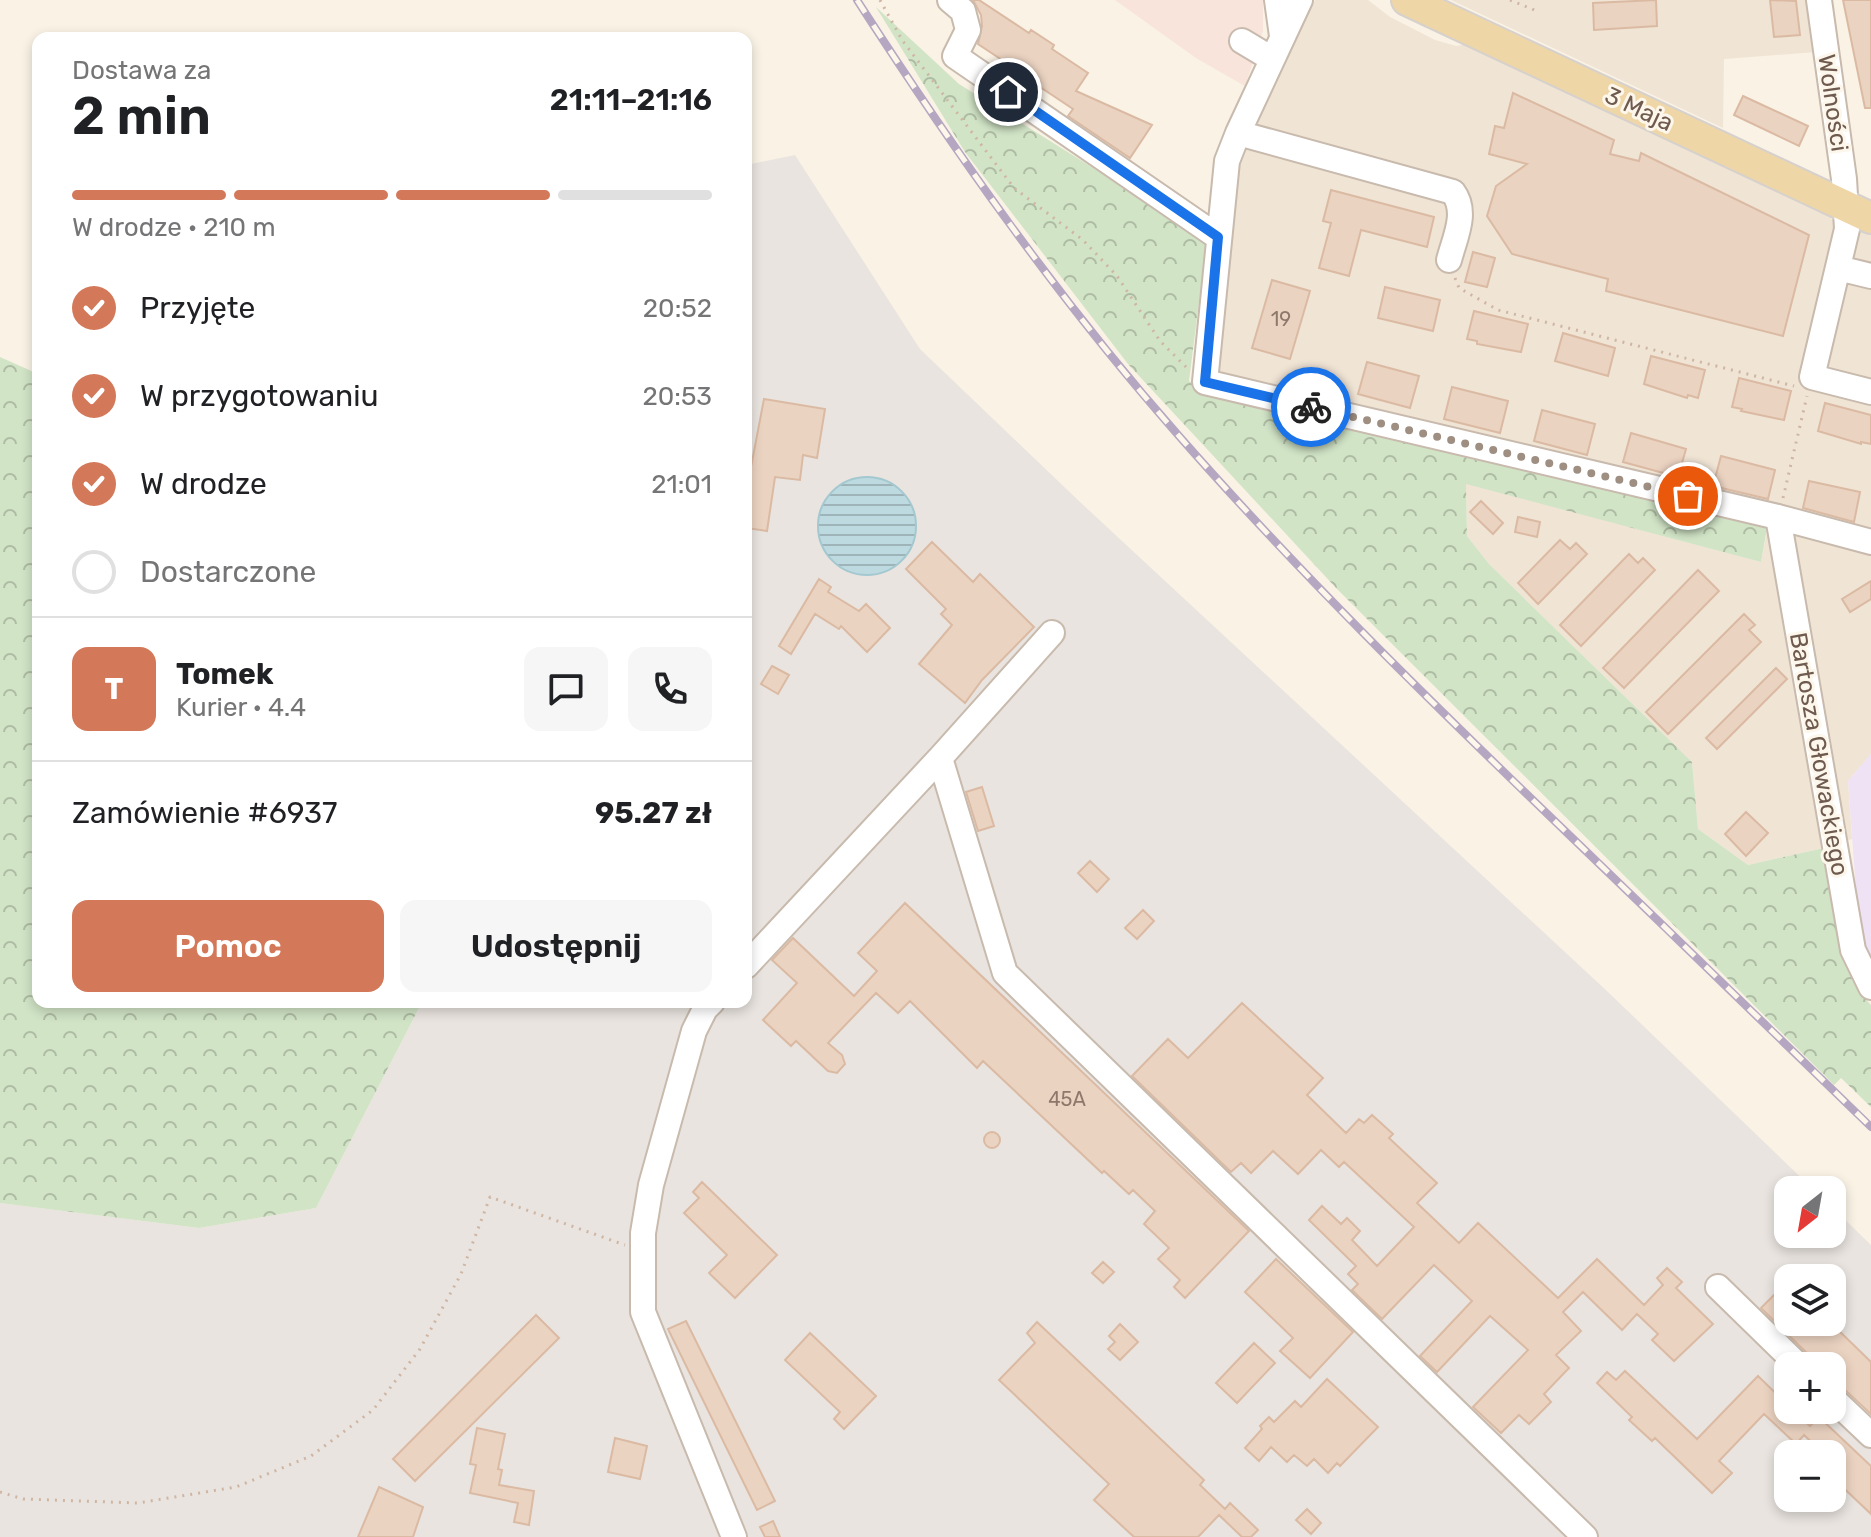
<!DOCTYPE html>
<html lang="pl">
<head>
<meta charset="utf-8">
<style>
	body { margin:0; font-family:Rubik,sans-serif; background:#f6f6f6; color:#202124; height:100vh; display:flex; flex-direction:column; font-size:30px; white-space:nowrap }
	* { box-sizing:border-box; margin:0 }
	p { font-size:26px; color:#757577 }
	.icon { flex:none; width:44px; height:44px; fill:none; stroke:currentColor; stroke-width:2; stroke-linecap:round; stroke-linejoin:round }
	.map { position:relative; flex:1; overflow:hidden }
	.details { position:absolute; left:32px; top:32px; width:720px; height:976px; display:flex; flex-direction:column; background:#fff; border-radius:16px; box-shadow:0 4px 12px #0003 }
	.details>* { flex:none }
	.needle { width:52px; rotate:211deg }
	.buttons { position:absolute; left:1774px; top:1176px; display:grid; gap:16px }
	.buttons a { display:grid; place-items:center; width:72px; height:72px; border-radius:16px; background:#fff; box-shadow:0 4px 12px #0003; font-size:40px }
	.pin { position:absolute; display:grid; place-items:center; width:68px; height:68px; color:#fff; margin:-34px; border:4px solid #fff; border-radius:50%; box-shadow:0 2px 8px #0007 }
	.courier { position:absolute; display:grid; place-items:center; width:80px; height:80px; margin:-40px; border:6px solid #1a73e8; border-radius:50%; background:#fff; color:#222; box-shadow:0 2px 10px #0007 }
	.head em { font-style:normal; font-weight:600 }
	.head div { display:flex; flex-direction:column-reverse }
	.head { display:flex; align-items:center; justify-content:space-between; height:136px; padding:0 40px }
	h1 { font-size:52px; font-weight:600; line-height:60px }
	.bar { display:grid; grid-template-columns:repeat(4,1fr); gap:12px 8px; align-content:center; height:96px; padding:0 40px }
	.bar i { height:10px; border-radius:6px; background:#e0e0e0 }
	.bar .on { background:#d3795a }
	.bar p { grid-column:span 4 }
	.line { display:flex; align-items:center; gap:20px; padding:0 40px; border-top:2px solid #e0e0e0 }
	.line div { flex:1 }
	.round { display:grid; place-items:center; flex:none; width:84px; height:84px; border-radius:16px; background:#f6f6f6 }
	ol { padding:0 40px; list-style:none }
	li { display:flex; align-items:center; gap:24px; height:88px }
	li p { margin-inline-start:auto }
	li .icon { padding:8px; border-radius:50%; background:#d3795a; color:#fff; stroke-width:4 }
	li:last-child { color:#757577 }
	li i { width:44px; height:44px; border:4px solid #e0e0e0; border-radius:50% }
	.cta { display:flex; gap:16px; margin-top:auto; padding:16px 40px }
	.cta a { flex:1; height:92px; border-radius:16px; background:#d3795a; color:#fff; font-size:32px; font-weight:600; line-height:92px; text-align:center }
	.cta a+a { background:#f6f6f6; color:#202124 }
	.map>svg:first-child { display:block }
	.residential { fill:#f0e4d5 }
	.commercial { fill:#f8e4db }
	.industrial { fill:#e9e4df; fill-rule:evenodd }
	.education { fill:#efe2f5 }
	.forest { fill:url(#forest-crowns) }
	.water { fill:url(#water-rules); stroke:#a4c8d0; stroke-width:2 }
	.building { fill:#ebd3c1; stroke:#dbbaa3; stroke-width:2 }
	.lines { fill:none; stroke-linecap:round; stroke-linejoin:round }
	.minor-casing { stroke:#c8baad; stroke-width:28 }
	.major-casing { stroke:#d6d1cd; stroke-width:34 }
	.path { stroke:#cfb6a4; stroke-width:3; stroke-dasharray:2 6; stroke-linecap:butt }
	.minor { stroke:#fff; stroke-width:24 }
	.major { stroke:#efd6a6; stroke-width:30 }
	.rail-casing { stroke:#b5a6c1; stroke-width:8 }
	.rail { stroke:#fcf6eb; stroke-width:5; stroke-dasharray:15; stroke-linecap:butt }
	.done { stroke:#9f8f83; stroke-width:8; stroke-dasharray:0 14.4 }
	.route { stroke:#1a73e8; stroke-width:10 }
	.labels { text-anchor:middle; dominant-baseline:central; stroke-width:6; stroke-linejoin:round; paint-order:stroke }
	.number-label { font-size:20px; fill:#8d786b }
	.street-label { font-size:24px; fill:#6e5a4e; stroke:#fcf6eb }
</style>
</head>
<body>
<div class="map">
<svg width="1871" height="1537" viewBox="0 0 1871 1537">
	<defs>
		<pattern id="forest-crowns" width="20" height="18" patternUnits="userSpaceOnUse" patternTransform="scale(2)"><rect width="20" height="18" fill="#d1e4c6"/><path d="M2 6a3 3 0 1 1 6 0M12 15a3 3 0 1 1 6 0" fill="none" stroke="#aebca3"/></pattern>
		<pattern id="water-rules" width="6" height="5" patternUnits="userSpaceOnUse" patternTransform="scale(2)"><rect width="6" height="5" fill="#bddae0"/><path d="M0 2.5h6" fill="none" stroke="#9eb4b8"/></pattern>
	</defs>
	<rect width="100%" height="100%" fill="#f9f2e5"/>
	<path class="residential" d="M1315 0H1368L1390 17 1435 40 1456 46 1474 43 1824 208 1831 219 1871 234V754L1848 781 1852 839 1824 848 1748 865 1698 829 1692 762 1489 564 1467 536 1466 483 1761 562 1772 507 1217 375 1242 140Z
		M1451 0H1808L1816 52 1724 59 1723 128Z"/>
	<path class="commercial" d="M1115 0H1263V31L1245 86 1196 58Z"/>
	<path class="industrial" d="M795 155 920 349 1080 502 1608 992 1814 1190H1788V1234H1832V1207L1871 1245V1537H0V1203L199 1228 316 1208 422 1002H746V165ZM1788 1278H1832V1322H1788ZM1788 1366H1832V1410H1788ZM1788 1454H1832V1498H1788Z"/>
	<path class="education" d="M1871 754V966L1860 945 1848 781Z"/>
	<path class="forest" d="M876 7 959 84 1207 239 1189 381 1209 393 1768 523 1761 562 1466 484 1467 536 1489 564 1692 762 1698 829 1748 865 1824 848C1832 898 1833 968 1871 1005V1107L1841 1078 1834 1085 1337 589 1128 364 965 152Z
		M0 357 38 374V1002H422L316 1208 199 1228 0 1203Z"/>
	<path class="water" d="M818 526a49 49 0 1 1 98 0a49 49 0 1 1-98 0Z"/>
	<path class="building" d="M973 0H979L1029 33 1031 30 1054 45 1052 49 1088 73 1076 91 1152 125 1130 158 1068 116 1073 109 1031 81 1028 84 1005 68 1008 64 978 44 982 26 981 15Z
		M1656 0 1657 26 1594 30 1593 3Z
		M1770 0 1796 1 1800 35 1774 37Z
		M1843 0H1871V108H1865Z
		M1513 93 1614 140 1610 154 1639 161 1641 153 1809 235 1783 336 1606 291 1608 279 1512 254 1487 216 1496 186 1527 164 1489 154 1495 126 1504 128Z
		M1743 96 1808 126 1799 146 1734 115Z
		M1331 190 1434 217 1427 247 1361 230 1349 276 1319 268 1331 223 1323 221Z
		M1473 252 1495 258 1487 287 1465 282Z
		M1272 280 1310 291 1290 359 1252 348Z
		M1385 287 1440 300 1433 331 1378 318Z
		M1474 311 1528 324 1521 352 1477 344V341L1467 339Z
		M1563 333 1615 348 1608 376 1555 361Z
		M1651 356 1705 370 1698 398 1688 395 1687 398 1644 384Z
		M1367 362 1419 376 1410 408 1358 394Z
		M1739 378 1791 391 1784 420 1741 411 1742 409 1732 407Z
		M1452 387 1508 401 1500 433 1444 419Z
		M764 399 825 409 817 458 803 455 800 480 775 477 767 531 746 528V493Z
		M1825 403 1871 415V444L1861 442V444L1818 431Z
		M1542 410 1595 424 1587 455 1534 441Z
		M1631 433 1686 449 1678 477 1623 462Z
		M1721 456 1775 470 1768 499 1713 486Z
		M1809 481 1860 492 1854 522 1803 508Z
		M1481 501 1503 523 1493 534 1470 512Z
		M1518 517 1540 522 1537 537 1515 532Z
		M1560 540 1570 549 1576 543 1587 554 1538 604 1518 583Z
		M932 542 973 582 980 574 1034 627 982 680 965 703 919 664 952 625 941 614 946 609 906 569Z
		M1629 554 1638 563 1643 558 1655 570 1581 646 1560 625Z
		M1698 570 1719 591 1624 688 1603 668Z
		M819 579 831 587 828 592 859 611 866 604 890 628 867 652 841 626 839 629 815 614 791 654 779 646Z
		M1871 581V599L1850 612 1842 599Z
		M1744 614 1755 625 1749 630 1761 642 1668 734 1646 712Z
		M772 666 789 675 778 694 761 684Z
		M1776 668 1787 679 1717 749 1706 738Z
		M982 787 994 826 978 831 966 792Z
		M1746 812 1768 833 1746 856 1725 834Z
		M1090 861 1109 879 1097 892 1078 873Z
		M905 903 1249 1231 1185 1298 1174 1287 1180 1280 1158 1259 1169 1248 1144 1224 1155 1211 1133 1190 1129 1194 1104 1171 1102 1173 983 1061 977 1068 910 1001 898 1013 876 993 828 1043 842 1055 845 1064 837 1073 828 1071 796 1041 791 1046 763 1020 797 983 772 960 793 938 854 996 877 971 858 953Z
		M1143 910 1154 921 1137 939 1125 928Z
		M1242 1003 1323 1078 1307 1095 1346 1133 1359 1119 1364 1123 1372 1115 1393 1134 1389 1138 1437 1183 1417 1203 1459 1243 1478 1223 1558 1298 1597 1259 1644 1305 1663 1285 1657 1278 1667 1268 1682 1282 1676 1288 1713 1324 1674 1361 1652 1340 1658 1334 1637 1314 1622 1330 1583 1292 1563 1312 1581 1331 1556 1355 1569 1368 1544 1394 1551 1402 1529 1424 1519 1415 1501 1433 1473 1407 1528 1350 1490 1316 1437 1372 1420 1356 1472 1301 1434 1265 1382 1319 1352 1290 1358 1284 1348 1274 1356 1266 1309 1220 1322 1206 1341 1224 1347 1218 1360 1231 1352 1240 1377 1266 1414 1227 1344 1162 1339 1167 1321 1150 1298 1174 1273 1151 1251 1173 1241 1163 1231 1172 1132 1076 1168 1039 1188 1058Z
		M984 1140a8 8 0 1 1 16 0a8 8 0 1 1-16 0Z
		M702 1182 777 1255 735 1298 709 1273 727 1255 684 1213 699 1198 693 1192Z
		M1276 1259 1353 1332 1310 1378 1280 1351 1293 1338 1245 1292Z
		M1103 1262 1114 1272 1103 1283 1092 1273Z
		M1788 1281V1322H1830L1871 1362V1414L1842 1387 1832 1383V1366H1814L1809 1355 1761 1308Z
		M536 1315 559 1338 415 1481 393 1459Z
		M686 1321 775 1501 757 1510 668 1329Z
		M1037 1322 1204 1480 1200 1485 1225 1509 1230 1503 1258 1530 1251 1537H1242L1219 1515 1198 1537H1134L1094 1500 1109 1484 999 1380 1035 1343 1027 1333Z
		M1120 1324 1138 1342 1120 1360 1108 1349 1115 1342 1109 1336Z
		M810 1333 876 1396 844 1429 834 1419 840 1412 785 1360Z
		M1254 1343 1275 1363 1237 1403 1216 1383Z
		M1625 1371 1697 1439 1758 1376 1788 1405V1410H1793L1810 1426 1819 1417 1871 1466V1514L1833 1478 1841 1470 1832 1462V1454H1824L1804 1435 1796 1444 1764 1414 1719 1461 1732 1473 1712 1493 1655 1438 1652 1441 1629 1420 1632 1417 1597 1383 1607 1372 1616 1380Z
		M1327 1379 1378 1427 1340 1466 1337 1463 1328 1473 1314 1459 1307 1466 1294 1455 1287 1462 1271 1447 1259 1461 1245 1448 1262 1429 1260 1426 1269 1417 1274 1422 1295 1401 1301 1407Z
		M477 1428 505 1434 498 1469 502 1470 499 1485 534 1491 529 1525 514 1522 518 1503 470 1493 476 1465 470 1464Z
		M615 1438 647 1446 640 1479 608 1472Z
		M379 1487 423 1507 413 1537H358Z
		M1307 1509 1321 1523 1311 1534 1296 1520Z
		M773 1521 780 1537H765L760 1527Z"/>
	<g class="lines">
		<g class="minor-casing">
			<path id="minor" d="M950 0 963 11 968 30 955 56 1218 237
				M1277 0 1282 36
				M1300 0 1238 133 1227 161 1205 382 1778 517 1871 542
				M1819 0 1844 179 1847 229 1812 377 1871 392
				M1242 41 1272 59
				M1238 133 1453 192C1468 212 1455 237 1449 260
				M1838 268 1871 276
				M1778 517 1853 950 1871 987
				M1052 633 940 758 1005 973 1585 1537
				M746 966 940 758
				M712 1002 705 1009 694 1031 651 1185 643 1233V1312L734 1537
				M1718 1287 1799 1366
				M1832 1398 1871 1435"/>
		</g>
		<g class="major-casing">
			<path id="major" d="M1407 0 1871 218"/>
		</g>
		<path class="path" d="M880 0 902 40 1014 188 1083 240 1117 276 1160 341 1186 367
			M1510 0 1537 11
			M1455 278 1459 288 1498 310 1794 386
			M1783 498 1807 396
			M0 1492 23 1499 138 1503 236 1487 311 1456 373 1410 420 1349 461 1274 490 1197 625 1245"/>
		<use href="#minor" class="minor"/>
		<use href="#major" class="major"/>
		<g class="rail-casing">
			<path id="rail" d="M857 0C955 152 1059 300 1179 436 1300 574 1431 702 1563 829 1666 928 1769 1028 1871 1127"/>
		</g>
		<use href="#rail" class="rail"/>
	</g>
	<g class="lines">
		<path class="done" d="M1311 407 1688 496"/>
		<path class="route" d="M1008 92 1218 237 1205 382 1311 407"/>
	</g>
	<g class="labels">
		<g class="number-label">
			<text x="1281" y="319">19</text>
			<text x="1067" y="1099">45A</text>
		</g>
		<g class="street-label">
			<text transform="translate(1833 103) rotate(82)">Wolności</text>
			<text transform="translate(1639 109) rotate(25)">3 Maja</text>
			<text transform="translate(1819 754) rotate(80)">Bartosza Głowackiego</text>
		</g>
	</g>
</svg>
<div class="buttons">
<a><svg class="needle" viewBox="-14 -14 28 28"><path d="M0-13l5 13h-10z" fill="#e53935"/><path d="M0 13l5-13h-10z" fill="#757577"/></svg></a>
<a><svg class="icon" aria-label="layers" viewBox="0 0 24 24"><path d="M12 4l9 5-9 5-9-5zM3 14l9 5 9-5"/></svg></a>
<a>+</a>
<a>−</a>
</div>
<div class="pin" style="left:1688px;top:496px;background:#ea580c"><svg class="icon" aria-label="bag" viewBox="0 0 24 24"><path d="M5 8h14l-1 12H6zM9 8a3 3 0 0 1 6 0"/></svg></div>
<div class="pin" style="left:1008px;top:92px;background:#1f2937"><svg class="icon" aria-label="home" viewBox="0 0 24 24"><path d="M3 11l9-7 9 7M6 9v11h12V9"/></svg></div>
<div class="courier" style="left:1311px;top:407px"><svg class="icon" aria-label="bike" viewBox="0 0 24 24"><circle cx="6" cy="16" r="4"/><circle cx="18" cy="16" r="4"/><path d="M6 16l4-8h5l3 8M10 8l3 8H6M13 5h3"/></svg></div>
<section class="details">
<div class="head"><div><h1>2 min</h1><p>Dostawa za</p></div><em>21:11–21:16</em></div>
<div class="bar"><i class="on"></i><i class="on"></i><i class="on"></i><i></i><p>W drodze · 210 m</p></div>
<ol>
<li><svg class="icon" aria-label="check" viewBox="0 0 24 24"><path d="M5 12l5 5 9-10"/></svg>Przyjęte<p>20:52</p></li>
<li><svg class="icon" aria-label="check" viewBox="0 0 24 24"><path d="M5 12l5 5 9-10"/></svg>W przygotowaniu<p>20:53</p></li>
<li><svg class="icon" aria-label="check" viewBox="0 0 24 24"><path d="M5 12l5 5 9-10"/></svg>W drodze<p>21:01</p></li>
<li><i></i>Dostarczone</li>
</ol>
<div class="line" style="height:144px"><b class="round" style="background:#d3795a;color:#fff">T</b><div><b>Tomek</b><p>Kurier · 4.4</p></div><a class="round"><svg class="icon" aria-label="chat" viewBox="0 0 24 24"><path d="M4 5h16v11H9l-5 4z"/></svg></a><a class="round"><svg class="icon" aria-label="phone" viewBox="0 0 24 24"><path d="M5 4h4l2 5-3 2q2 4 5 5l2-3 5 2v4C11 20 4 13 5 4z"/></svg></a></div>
<div class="line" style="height:104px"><div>Zamówienie #6937</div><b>95.27 zł</b></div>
<div class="cta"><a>Pomoc</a><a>Udostępnij</a></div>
</section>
</div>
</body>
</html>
